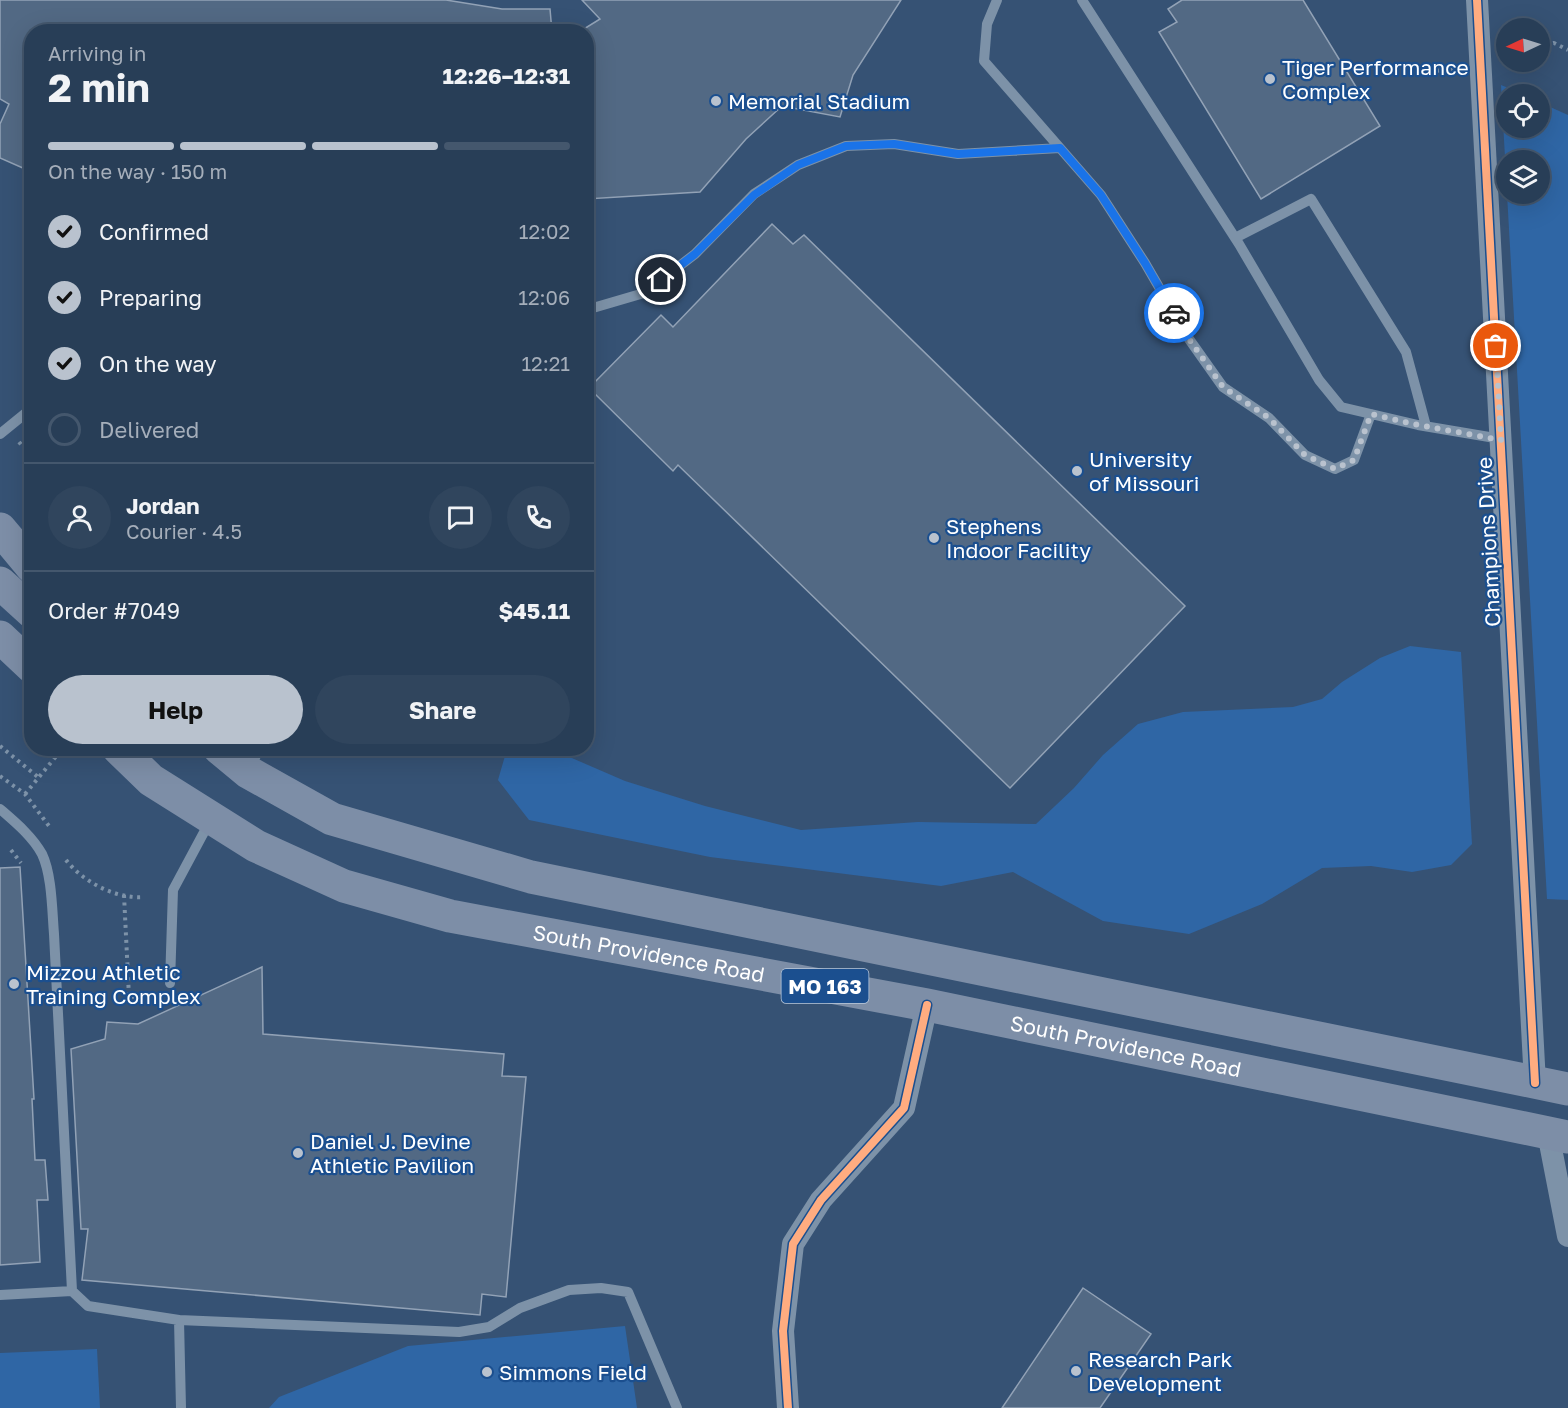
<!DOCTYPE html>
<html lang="en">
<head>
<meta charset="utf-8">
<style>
	body { margin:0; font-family:"Golos Text",sans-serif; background:#30455d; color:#f1f3f6; height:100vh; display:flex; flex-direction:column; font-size:22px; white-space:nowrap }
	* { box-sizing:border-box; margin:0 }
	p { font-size:20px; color:#a5aeba }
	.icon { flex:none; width:33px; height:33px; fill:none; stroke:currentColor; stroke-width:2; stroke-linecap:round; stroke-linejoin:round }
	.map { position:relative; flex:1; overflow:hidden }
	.details { position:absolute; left:24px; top:24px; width:570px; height:732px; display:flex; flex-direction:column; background:#283e57; border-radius:24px; box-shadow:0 6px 24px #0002,0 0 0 2px #44576d }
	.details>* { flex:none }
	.needle { width:39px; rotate:266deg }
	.tools { position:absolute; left:1496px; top:18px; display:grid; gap:12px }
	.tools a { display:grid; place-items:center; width:54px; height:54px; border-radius:50%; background:#283e57; box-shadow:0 6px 24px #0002,0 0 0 2px #44576d; font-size:30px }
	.pin { position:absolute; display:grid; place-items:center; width:51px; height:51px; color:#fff; margin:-26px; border:3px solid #fff; border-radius:50%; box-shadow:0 2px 6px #0007 }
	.courier { position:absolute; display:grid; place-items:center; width:60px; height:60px; margin:-30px; border:4px solid #1a73e8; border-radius:50%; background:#fff; color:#222; box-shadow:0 2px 8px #0007 }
	.headline em { font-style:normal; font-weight:700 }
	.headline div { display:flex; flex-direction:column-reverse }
	.headline { display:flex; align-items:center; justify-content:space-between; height:102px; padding:0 24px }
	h1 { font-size:39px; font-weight:700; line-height:45px }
	.bar { display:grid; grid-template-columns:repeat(4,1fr); gap:9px 6px; align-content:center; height:72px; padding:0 24px }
	.bar i { height:8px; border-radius:4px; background:#44576d }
	.bar .selected { background:#b9c2ce }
	.bar p { grid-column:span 4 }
	.line { display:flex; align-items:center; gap:15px; padding:0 24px; border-top:2px solid #44576d }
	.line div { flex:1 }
	.round { display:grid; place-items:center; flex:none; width:63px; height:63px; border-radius:32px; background:#30455d }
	ol { padding:0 24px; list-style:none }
	li { display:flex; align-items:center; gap:18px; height:66px }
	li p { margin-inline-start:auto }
	li .icon { padding:6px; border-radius:50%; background:#b9c2ce; color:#111; stroke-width:4 }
	li:last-child { color:#a5aeba }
	li i { width:33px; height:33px; border:3px solid #44576d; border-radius:50% }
	.primary-button { display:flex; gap:12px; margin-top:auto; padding:12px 24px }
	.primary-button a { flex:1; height:69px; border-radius:36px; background:#b9c2ce; color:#111; font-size:24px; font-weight:700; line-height:69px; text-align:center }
	.primary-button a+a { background:#30455d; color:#f1f3f6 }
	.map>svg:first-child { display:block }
	.green { fill:#2f66a5 }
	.building { fill:#526984; stroke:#92a2b6; stroke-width:1.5 }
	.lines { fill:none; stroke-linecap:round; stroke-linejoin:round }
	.path { stroke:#7d92a8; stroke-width:4; stroke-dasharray:3 4.5; stroke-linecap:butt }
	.service { stroke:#7d92a8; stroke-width:10 }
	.minor { stroke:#7d92a8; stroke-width:22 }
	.primary { stroke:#7d8ea7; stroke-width:33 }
	.cycleway-casing { stroke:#1b4f8f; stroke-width:11 }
	.cycleway { stroke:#ffac80; stroke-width:8 }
	.done { stroke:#b9c2ce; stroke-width:6; stroke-dasharray:0 10.8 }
	.route { stroke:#1a73e8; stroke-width:8 }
	.poi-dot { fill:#b9c2ce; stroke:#1b4f8f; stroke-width:2 }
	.labels { text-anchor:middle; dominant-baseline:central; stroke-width:4.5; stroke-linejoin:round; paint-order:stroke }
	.shield { fill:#1b4f8f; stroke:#bbcadd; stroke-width:1.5 }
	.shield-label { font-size:20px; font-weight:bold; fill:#fff }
	.poi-label { font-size:21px; fill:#fff; stroke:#1b4f8f; text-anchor:start }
	.street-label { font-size:21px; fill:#fff; stroke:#1b4f8f }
</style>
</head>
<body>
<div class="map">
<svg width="1568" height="1408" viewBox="0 0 1568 1408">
	<rect width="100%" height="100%" fill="#365274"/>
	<path class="green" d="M1501 85 1523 94H1506V128H1539V102L1568 115V900L1547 899 1507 194H1539V160H1506V176Z
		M1410 646 1461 652 1472 844 1451 865 1412 872 1371 866 1322 868 1262 904 1189 934 1103 921 1013 872 941 886 710 857 529 820 498 780 507 749H551L625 781 705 806 801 830 918 822 1036 824 1074 788 1103 755 1138 724 1183 712 1293 707 1322 699 1342 682 1380 658Z
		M625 1326 637 1408H269L279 1397 408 1346Z
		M97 1349 100 1408H0V1353Z"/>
	<path class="building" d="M0 0H446L502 9H550L552 32H32V172L0 158V124L9 104 0 99Z
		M582 0H901L853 75 840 117 782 106 746 139 700 192 586 199V32H579L600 19Z
		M1182 0H1303L1380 126 1261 199 1159 32 1177 22 1168 9Z
		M772 224 793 244 804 235 1185 606 1010 788 678 465 673 471 589 388 661 315 673 327Z
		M20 867 34 1099H32L35 1160H45L48 1200H37L40 1262 0 1265V868Z
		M262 967 263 1034 504 1054 502 1076 526 1077 506 1297 482 1294 480 1315 82 1280 88 1229H81L71 1049 105 1039 107 1022 138 1024Z
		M1083 1288 1151 1334 1100 1408H1002Z"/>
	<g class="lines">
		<path class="path" d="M1539 48 1554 43 1568 50
			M1436 71 1456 68
			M19 442 32 458
			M0 746 38 777
			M0 776 25 794 49 826
			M25 794 63 748
			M11 850 21 863
			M66 860C83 882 116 899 143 897
			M124 895 129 997 155 995"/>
		<path class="service" d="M997 0 987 24 984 61 1101 195 1145 263 1189 339 1223 387 1269 418 1305 455 1335 469 1354 460 1371 414
			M1082 0 1239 244 1319 380 1341 407 1418 425 1501 439
			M1235 238 1311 199 1406 352 1426 426
			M586 310 644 293 695 254 754 194 798 165 846 146 894 144 958 154 1060 148
			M0 434 32 408
			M249 769 260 748
			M0 809C15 822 32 836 42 854 52 875 52 910 54 934L72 1291 0 1295
			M170 983 173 890 210 821
			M72 1291 88 1306 179 1320 181 1408
			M179 1320 459 1332 489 1327 520 1308 569 1290 601 1288 628 1292 677 1408"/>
		<path class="minor" d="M1477 0 1535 1083
			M1548 1133 1568 1236
			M788 1408 783 1331 793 1244 821 1200 904 1108 927 1005"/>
		<g class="primary">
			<path d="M0 529 32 567"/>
			<path d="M0 583 32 612"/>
			<path d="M0 637 32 667"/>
			<path id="s1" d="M118 748 151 780 256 846 344 886 450 916 927 1005 1568 1137"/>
			<path d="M219 748 248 772 332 819 531 877 1568 1089"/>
		</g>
		<g class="cycleway-casing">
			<path id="cycleway" d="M1477 0 1535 1083
				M788 1408 783 1331 793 1244 821 1200 904 1108 927 1005"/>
		</g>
		<use href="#cycleway" class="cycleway"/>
	</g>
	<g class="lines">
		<path class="done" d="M1174 313 1189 339 1223 387 1269 418 1305 455 1335 469 1354 460 1371 414 1418 425 1501 440 1496 346"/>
		<path class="route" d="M661 280 695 254 754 195 798 165 846 146 894 144 958 154 1060 148 1101 195 1145 263 1174 313"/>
	</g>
	<g class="poi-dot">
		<circle cx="1270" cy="79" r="6"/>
		<circle cx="716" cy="101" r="6"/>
		<circle cx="1077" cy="471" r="6"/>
		<circle cx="934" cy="538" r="6"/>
		<circle cx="14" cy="984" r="6"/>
		<circle cx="298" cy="1153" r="6"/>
		<circle cx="1076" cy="1371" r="6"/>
		<circle cx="487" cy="1372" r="6"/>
	</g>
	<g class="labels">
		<rect class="shield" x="781.5" y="969" width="87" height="34" rx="4.5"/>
		<g class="shield-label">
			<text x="825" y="986">MO 163</text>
		</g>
		<g class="poi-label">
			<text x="1282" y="67">Tiger Performance<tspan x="1282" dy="24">Complex</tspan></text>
			<text x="728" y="101">Memorial Stadium</text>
			<text x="1089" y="459">University<tspan x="1089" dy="24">of Missouri</tspan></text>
			<text x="946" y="526">Stephens<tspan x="946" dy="24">Indoor Facility</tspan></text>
			<text x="26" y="972">Mizzou Athletic<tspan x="26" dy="24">Training Complex</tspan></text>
			<text x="310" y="1141">Daniel J. Devine<tspan x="310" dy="24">Athletic Pavilion</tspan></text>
			<text x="1088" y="1359">Research Park<tspan x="1088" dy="24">Development</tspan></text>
			<text x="499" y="1372">Simmons Field</text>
		</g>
		<g class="street-label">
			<text transform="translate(1488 542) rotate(-93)">Champions Drive</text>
			<text stroke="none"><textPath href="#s1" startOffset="579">South Providence Road</textPath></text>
			<text stroke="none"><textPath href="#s1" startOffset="1065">South Providence Road</textPath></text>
		</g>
	</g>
</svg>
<div class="tools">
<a><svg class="needle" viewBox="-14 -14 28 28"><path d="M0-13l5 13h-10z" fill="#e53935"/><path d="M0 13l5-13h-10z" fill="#a5aeba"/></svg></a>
<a><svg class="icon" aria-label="locate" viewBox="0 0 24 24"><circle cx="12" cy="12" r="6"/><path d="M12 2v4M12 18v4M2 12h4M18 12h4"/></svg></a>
<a><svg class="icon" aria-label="layers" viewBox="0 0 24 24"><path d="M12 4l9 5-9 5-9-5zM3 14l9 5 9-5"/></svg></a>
</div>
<div class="pin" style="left:1496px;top:346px;background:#ea580c"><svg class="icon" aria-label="bag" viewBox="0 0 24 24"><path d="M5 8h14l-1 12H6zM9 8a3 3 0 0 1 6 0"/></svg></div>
<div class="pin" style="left:661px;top:280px;background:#1f2937"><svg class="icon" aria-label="home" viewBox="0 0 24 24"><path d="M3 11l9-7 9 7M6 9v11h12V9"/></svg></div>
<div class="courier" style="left:1174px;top:313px"><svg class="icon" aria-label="car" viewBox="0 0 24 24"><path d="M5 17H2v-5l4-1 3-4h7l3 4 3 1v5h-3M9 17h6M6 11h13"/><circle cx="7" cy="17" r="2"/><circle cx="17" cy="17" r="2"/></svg></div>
<section class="details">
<div class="headline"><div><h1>2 min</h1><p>Arriving in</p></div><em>12:26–12:31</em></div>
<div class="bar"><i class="selected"></i><i class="selected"></i><i class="selected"></i><i></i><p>On the way · 150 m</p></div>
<ol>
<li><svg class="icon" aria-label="check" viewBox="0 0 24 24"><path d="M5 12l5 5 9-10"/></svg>Confirmed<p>12:02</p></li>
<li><svg class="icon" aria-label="check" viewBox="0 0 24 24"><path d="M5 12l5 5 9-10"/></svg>Preparing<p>12:06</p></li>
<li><svg class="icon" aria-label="check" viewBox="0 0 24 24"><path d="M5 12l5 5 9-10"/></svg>On the way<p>12:21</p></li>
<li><i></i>Delivered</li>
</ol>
<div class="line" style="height:108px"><a class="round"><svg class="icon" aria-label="person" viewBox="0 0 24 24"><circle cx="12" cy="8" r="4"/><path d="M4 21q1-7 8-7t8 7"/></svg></a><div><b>Jordan</b><p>Courier · 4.5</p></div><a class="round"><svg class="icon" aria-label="chat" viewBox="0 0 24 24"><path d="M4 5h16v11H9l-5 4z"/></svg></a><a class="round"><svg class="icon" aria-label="phone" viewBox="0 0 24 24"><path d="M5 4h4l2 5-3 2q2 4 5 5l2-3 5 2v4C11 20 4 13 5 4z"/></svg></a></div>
<div class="line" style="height:78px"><div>Order #7049</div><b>$45.11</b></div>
<div class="primary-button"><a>Help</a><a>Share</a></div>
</section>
</div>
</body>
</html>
